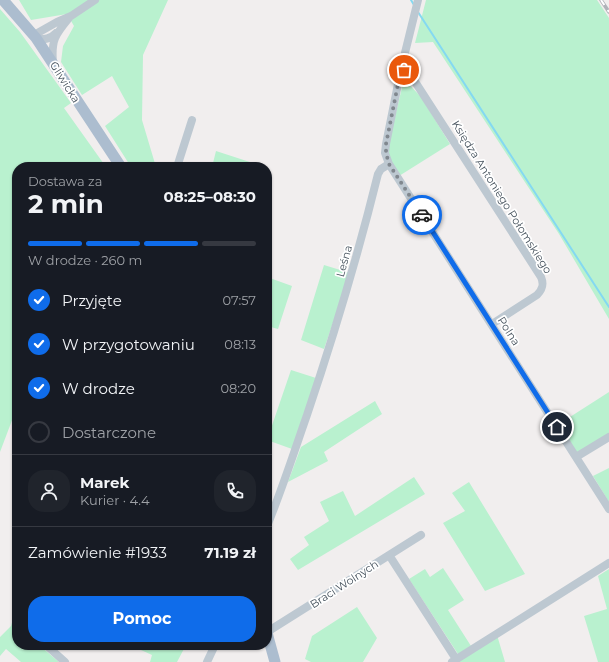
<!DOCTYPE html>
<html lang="pl">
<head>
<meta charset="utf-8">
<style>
	body { margin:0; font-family:Montserrat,sans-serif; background:#20242c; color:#f1f3f6; height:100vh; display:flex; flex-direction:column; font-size:15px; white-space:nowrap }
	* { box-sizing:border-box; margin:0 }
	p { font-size:13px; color:#9ea1a6 }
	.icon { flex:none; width:22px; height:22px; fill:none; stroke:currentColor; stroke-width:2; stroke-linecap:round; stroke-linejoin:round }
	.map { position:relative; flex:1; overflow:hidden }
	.side { position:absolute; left:12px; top:162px; width:260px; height:488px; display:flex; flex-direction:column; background:#171b24; border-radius:16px; box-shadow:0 1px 3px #0004 }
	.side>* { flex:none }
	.pin { position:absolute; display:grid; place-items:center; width:34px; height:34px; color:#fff; margin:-17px; border:2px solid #fff; border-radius:50%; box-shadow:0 1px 4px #0007 }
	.courier { position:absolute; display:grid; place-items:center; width:40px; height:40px; margin:-20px; border:3px solid #0f6cea; border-radius:50%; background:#fff; color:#222; box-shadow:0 1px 5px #0007 }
	.head em { font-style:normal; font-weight:700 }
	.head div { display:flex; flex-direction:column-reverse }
	.head { display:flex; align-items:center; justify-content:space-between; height:68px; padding:0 16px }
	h1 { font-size:26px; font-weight:700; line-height:30px }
	.bar { display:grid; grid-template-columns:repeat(4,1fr); gap:6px 4px; align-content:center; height:48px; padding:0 16px }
	.bar i { height:5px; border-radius:3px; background:#363941 }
	.bar .on { background:#0f6cea }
	.bar p { grid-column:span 4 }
	.line { display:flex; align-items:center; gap:10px; padding:0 16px; border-top:1px solid #363941 }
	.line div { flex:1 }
	.round { display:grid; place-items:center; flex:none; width:42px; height:42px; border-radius:16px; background:#20242c }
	ol { padding:0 16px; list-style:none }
	li { display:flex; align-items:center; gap:12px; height:44px }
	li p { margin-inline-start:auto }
	li .icon { padding:4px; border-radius:50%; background:#0f6cea; color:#fff; stroke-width:4 }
	li:last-child { color:#9ea1a6 }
	li i { width:22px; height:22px; border:2px solid #363941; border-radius:50% }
	.cta { display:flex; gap:8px; margin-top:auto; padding:8px 16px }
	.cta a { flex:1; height:46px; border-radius:16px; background:#0f6cea; color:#fff; font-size:16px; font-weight:700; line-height:46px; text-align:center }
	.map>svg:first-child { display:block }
	.green { fill:#b9f1cf }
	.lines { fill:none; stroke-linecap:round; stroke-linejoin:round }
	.stream { stroke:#84d9f1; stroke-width:2 }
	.minor { stroke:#bdc8d1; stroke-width:8 }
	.major { stroke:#acbdcf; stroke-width:11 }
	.rail-casing { stroke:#b0b3b9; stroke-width:3.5 }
	.rail { stroke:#fff; stroke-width:2; stroke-dasharray:6; stroke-linecap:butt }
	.done { stroke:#81888f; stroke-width:4; stroke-dasharray:0 7.2 }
	.route { stroke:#0f6cea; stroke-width:5 }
	.labels { text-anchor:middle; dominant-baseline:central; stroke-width:3.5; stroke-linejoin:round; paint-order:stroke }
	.street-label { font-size:11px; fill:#45515c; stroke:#fff }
</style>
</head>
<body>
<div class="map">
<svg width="609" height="662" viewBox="0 0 609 662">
	<rect width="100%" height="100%" fill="#f1eeee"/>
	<path class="green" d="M19 0H168L143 55 142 120 156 167H131L105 126 129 107 112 76 82 95 61 62 63 46 74 26 67 14 31 20Z
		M426 0H597L609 18V319L559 234 433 42 415 43Z
		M0 9 20 32 71 103 64 108 106 167H17V346L14 415 0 452Z
		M404 79 421 97 450 144 399 176 386 155Z
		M216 151 259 165V167H212Z
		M324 265 350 273 324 349 301 340Z
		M267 277 292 286 278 329 267 326Z
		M291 370 316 378 292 449 267 440Z
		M609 392V434L576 455 559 424Z
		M375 401 382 414 324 452 328 461 288 482 301 447Z
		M609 468V502L593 476Z
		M414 477 425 494 298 570 290 559 309 545 304 537 329 521 320 502 343 491 355 516Z
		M469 482 525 574 485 591 443 523 465 511 452 493Z
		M443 568 464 600 448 610 471 646 458 654 409 579 425 569 430 577Z
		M609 569V662H598L584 616 607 609 598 576Z
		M357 607 377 638 363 662H311L305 659 312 636Z
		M13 619 17 622V645H39L59 662H21L6 649 0 656V637L11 626Z
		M497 635 505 662H455Z
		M130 645H186L177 662H150L152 655Z"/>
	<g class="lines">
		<path class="stream" d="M411 0 414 5
			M418 12 609 307"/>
		<path class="minor" d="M34 35 57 22 71 16 95 0
			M36 38C45 40 50 39 56 33
			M53 63C51 40 55 35 69 18
			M401 69 407 72 412 77 541 277C544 284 543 289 537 295L492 324
			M389 164 609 509
			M177 167 192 120
			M576 457 609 437
			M267 526C282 490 294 452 307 415 334 335 358 255 378 174L381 169 389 164 385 153 386 144 401 69 418 0
			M389 555 456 659
			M267 632 421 535
			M46 645 65 662
			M207 662 215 645
			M452 662 609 563"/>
		<path class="major" d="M3 0 36 38 121 167
			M267 633 275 662"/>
		<g class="rail-casing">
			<path id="rail" d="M601 0 609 12"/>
		</g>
		<use href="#rail" class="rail"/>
	</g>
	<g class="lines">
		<path class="done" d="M404 70 401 69 386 144V153L389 164 422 215"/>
		<path class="route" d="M422 215 557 427"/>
	</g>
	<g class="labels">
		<g class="street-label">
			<text transform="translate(65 82) rotate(58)">Gliwicka</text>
			<text transform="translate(502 197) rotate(58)">Księdza Antoniego Połomskiego</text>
			<text transform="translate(344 261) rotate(-74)">Leśna</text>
			<text transform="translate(509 331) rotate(58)">Polna</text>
			<text transform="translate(344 584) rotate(-33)">Braci Wolnych</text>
		</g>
	</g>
</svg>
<div class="pin" style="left:404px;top:70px;background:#ea580c"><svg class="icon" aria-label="bag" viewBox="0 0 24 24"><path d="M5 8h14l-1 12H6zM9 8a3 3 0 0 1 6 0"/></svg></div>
<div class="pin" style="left:557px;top:427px;background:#1f2937"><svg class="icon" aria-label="home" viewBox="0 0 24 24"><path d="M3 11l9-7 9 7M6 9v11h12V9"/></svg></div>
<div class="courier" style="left:422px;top:215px"><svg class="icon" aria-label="car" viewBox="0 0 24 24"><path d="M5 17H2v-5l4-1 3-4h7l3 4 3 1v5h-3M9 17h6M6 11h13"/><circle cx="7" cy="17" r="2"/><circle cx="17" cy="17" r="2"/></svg></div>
<section class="side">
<div class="head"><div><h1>2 min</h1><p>Dostawa za</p></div><em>08:25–08:30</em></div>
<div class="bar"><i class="on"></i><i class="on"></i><i class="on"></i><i></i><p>W drodze · 260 m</p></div>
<ol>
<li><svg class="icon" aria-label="check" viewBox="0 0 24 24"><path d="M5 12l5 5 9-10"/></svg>Przyjęte<p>07:57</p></li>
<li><svg class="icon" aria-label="check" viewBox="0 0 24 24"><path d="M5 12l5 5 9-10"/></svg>W przygotowaniu<p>08:13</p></li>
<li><svg class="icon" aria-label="check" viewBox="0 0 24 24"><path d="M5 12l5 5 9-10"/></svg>W drodze<p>08:20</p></li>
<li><i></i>Dostarczone</li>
</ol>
<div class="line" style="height:72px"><a class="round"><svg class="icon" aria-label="person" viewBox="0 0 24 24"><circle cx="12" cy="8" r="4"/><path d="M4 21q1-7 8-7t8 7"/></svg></a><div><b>Marek</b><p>Kurier · 4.4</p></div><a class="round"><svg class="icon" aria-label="phone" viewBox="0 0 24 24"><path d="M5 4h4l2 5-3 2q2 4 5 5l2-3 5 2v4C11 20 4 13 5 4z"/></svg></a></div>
<div class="line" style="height:52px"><div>Zamówienie #1933</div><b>71.19 zł</b></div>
<div class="cta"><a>Pomoc</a></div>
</section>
</div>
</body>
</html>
